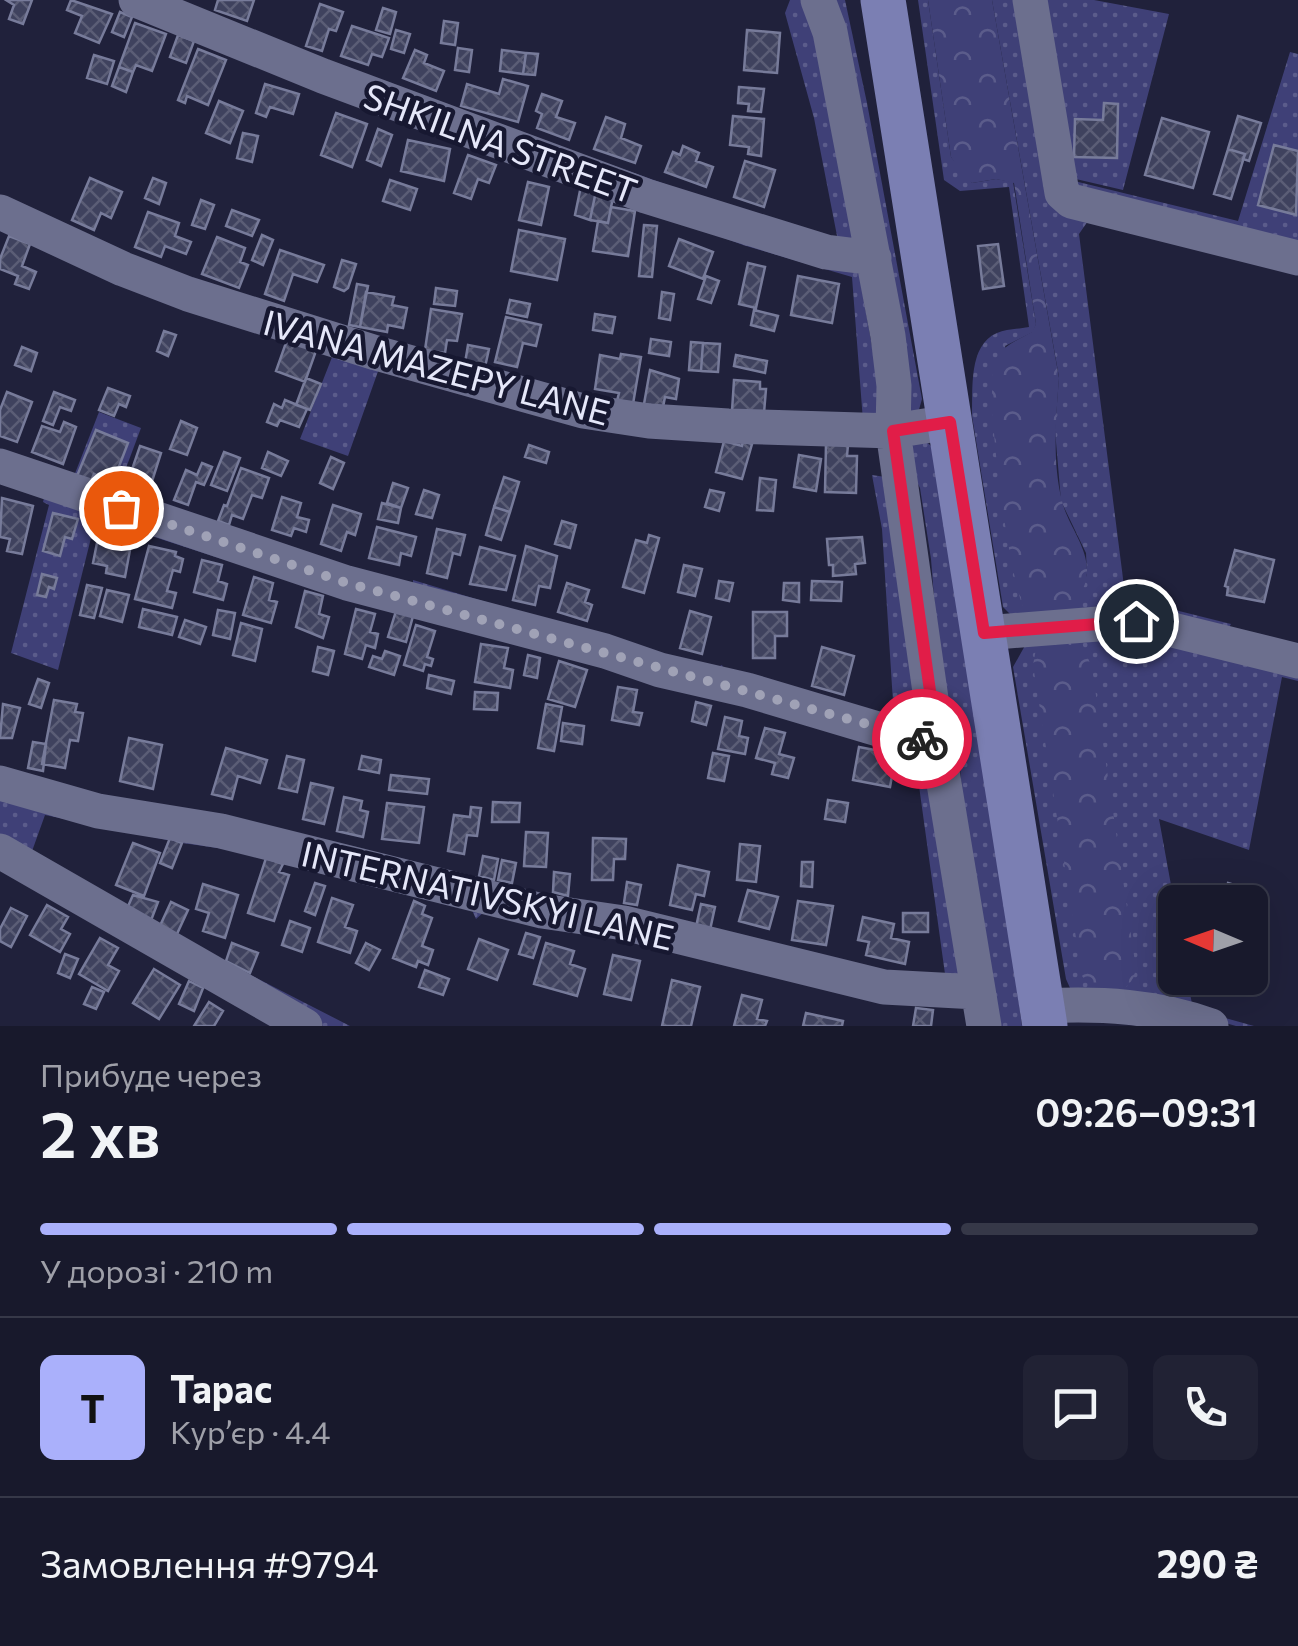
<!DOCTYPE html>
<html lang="uk">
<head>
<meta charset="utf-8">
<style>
	body { margin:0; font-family:Commissioner,sans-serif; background:#212234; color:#f1f3f6; height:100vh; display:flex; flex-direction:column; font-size:38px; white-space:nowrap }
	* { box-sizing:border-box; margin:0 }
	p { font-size:32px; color:#9fa0a9 }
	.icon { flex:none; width:55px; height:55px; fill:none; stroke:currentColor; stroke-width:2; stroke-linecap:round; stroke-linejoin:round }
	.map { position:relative; height:1026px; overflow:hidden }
	.panel { display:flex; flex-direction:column; background:#18192c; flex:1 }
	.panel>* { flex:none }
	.needle { width:65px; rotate:272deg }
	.tools { position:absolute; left:1158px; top:885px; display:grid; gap:20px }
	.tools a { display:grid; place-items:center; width:110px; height:110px; border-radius:15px; background:#18192c; box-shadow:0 10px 40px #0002,0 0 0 2px #363848; font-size:50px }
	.pin { position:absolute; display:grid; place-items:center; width:85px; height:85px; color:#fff; margin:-42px; border:5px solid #fff; border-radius:50%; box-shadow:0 2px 10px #0007 }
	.courier { position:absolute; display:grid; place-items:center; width:100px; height:100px; margin:-50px; border:8px solid #e11d48; border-radius:50%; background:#fff; color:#222; box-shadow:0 2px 12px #0007 }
	.head em { font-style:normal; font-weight:600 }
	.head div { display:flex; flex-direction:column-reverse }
	.head { display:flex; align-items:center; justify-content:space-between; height:170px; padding:0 40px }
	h1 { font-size:65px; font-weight:600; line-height:75px }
	.bar { display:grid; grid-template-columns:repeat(4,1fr); gap:15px 10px; align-content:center; height:120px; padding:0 40px }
	.bar i { height:12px; border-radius:8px; background:#363848 }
	.bar .active { background:#aab0fb }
	.bar p { grid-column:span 4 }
	.line { display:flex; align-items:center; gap:25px; padding:0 40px; border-top:2px solid #363848 }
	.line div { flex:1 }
	.round { display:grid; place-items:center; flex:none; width:105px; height:105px; border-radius:15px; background:#212234 }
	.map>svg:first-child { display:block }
	.grass { fill:url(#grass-dots); fill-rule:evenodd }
	.forest { fill:url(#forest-crowns) }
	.building { fill:url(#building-cross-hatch); stroke:#777b9a; stroke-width:2.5 }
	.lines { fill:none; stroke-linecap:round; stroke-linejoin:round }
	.minor { stroke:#6c6f8e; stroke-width:35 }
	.major { stroke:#7b7fb3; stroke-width:45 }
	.done { stroke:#a0a2b6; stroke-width:10; stroke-dasharray:0 18 }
	.route { stroke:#e11d48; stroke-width:12 }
	.labels { text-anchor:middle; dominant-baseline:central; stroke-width:9; stroke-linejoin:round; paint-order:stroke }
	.street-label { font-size:35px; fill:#e5e7f9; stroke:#171831 }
</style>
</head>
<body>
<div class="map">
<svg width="1298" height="1026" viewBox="0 0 1298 1026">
	<defs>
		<pattern id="grass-dots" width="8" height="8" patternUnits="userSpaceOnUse" patternTransform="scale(2.5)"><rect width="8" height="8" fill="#3f4077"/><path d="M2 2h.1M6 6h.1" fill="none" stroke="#5b5c8b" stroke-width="1.8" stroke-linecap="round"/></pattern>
		<pattern id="forest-crowns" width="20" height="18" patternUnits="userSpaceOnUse" patternTransform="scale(2.5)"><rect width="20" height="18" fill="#3f4077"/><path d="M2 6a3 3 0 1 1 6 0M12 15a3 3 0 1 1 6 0" fill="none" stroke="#5b5c8b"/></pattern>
		<pattern id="building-cross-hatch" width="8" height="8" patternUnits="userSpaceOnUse" patternTransform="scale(2.5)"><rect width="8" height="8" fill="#3f425e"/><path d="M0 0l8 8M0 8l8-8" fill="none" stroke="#5b5d76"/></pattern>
	</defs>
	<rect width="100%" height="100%" fill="#20213b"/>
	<path class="grass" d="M155 0H171L288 50 839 246 814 118 785 13 790 0H813L827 51 862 235 848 250 817 246 542 150Z
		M826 0H845L867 103 922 399 918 413 907 410Z
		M918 0H928L951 157 972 183 996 179 1013 182 1036 324 1033 332 1005 346 1087 577 1086 553 1061 501 1055 430 1059 377 992 0H1022L1057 195 1298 265V275L1095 220 1088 221 1079 234 1125 594 1131 599 1231 624 1228 629 1014 618 1003 607 972 416C973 390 968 345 997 333 1006 329 1019 329 1029 327L1009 187 960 191 944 180Z
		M1036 0H1094L1169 14 1123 190 1063 176ZM1104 104H1118L1117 157H1074L1075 120H1103Z
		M1290 52 1298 54V251L1110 203 1062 178 1238 221Z
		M657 213 858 267 884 414 863 421 852 277 743 245Z
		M336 347 381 363 348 456 300 439Z
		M99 412 141 428 117 492 74 476ZM95 430 127 443 113 482 94 474 91 481 78 475Z
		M912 434 925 440 932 447 998 848 1022 1026H994L967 851 958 744 939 662 931 559 920 488 909 466Z
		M872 475 892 478 897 483 929 703 925 720 917 726 895 730 724 678 672 666 413 586V580L711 670 722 665 725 673 894 718 882 529Z
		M44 498 228 561 96 518 58 670 11 653 49 505 43 502Z
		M1131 627 1298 671V681L1282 677 1249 850 1159 819 1175 907V978H1187L1193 1009 1254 1026H1236L1191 1013 1070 988 1066 979 1013 667 1027 642Z
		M793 721 917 750 937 766 969 961 958 982 929 980 945 974 915 757Z
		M0 791C85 820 175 829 262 848 347 866 431 890 515 912L526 923 484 912 476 919 472 910 335 877 261 854 182 843 45 815 31 854 126 911 350 1026H323L0 844Z"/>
	<path class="forest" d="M928 0H992L1059 378C1056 417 1052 462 1062 501 1068 526 1088 546 1087 573 1086 590 1076 601 1064 612L1026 613C1009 584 985 399 994 367 1000 345 1015 342 1032 332L1036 324 1014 183 996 179 972 183 964 177 951 157Z
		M1047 641H1081L1092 668 1136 969 1133 979 1123 991 1093 989 1082 976 1033 665 1036 649Z"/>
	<path class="building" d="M6 0H32L23 24 9 19 14 5Z
		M71 0 112 14 99 43 75 33 82 16 67 10Z
		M218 0H254L247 21 215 10Z
		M320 4 343 12 336 31 329 29 322 51 306 46Z
		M383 8 396 12 390 34 376 30Z
		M120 12 132 17 124 37 112 32Z
		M444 21 458 23 455 45 441 43Z
		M135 23 166 34 152 71 136 65 133 72 119 67Z
		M352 26 389 38 382 57 372 54 368 65 341 56Z
		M396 30 410 34 404 53 391 49Z
		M747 30 780 33 777 73 744 70Z
		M178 35 194 41 186 63 170 57Z
		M458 48 472 50 469 72 455 70Z
		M198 49 226 60 208 105 187 96 185 103 178 100Z
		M415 50 427 55 424 63 444 71 436 91 403 78Z
		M502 50 526 53 523 74 500 71Z
		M526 53 538 54 535 75 523 74Z
		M94 55 114 61 107 84 87 78Z
		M119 67 133 72 126 92 112 86Z
		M503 79 528 86 518 122 461 106 467 84 499 94Z
		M265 84 299 94 293 114 270 107 266 117 256 113Z
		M739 87 764 89 761 112 748 111 749 104 738 103Z
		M542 94 562 101 556 117 575 123 569 140 537 128 542 114 536 111Z
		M219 101 243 111 230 143 206 133Z
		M1104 103 1118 104 1117 158 1074 157 1075 119 1103 120Z
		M336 113 367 124 352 167 321 155Z
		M733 116 764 119 761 156 748 154 749 147 730 145Z
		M1238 116 1261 123 1249 161 1243 159 1245 154 1228 149Z
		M606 117 625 124 621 138 641 146 635 163 594 149Z
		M1162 118 1209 132 1193 188 1145 175Z
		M378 129 392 135 381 166 367 160Z
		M243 133 258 136 252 162 237 158Z
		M408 140 450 149 444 181 401 171Z
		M1274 145 1298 151 1296 215 1258 205Z
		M683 146 699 153 696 161 713 167 706 187 665 172 673 152 680 155Z
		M1228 149 1245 154 1231 199 1214 194Z
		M468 155 496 165 489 183 478 179 471 199 454 193Z
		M745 161 775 170 764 207 734 197Z
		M90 178 122 192 111 218 101 213 94 230 72 220Z
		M153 178 166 183 159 204 145 198Z
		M390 180 417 189 410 210 383 201Z
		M528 182 549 187 541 225 519 220Z
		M581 186 596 191 590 220 575 215Z
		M596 191 613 197 608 223 590 220Z
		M201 200 214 205 205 229 192 225Z
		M611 207 635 211 628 256 593 251 598 221 608 223Z
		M232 210 259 220 252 236 226 226Z
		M148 212 179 223 175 236 191 242 186 254 165 246 161 257 135 247Z
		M644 225 657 226 652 277 639 276Z
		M519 230 565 239 557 280 511 271Z
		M262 235 273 240 263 265 252 260Z
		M9 236 30 244 22 266 36 272 29 289 15 284 18 276 0 269V259Z
		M217 237 245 248 240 262 248 265 239 288 202 274Z
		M679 239 713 252 703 279 669 266Z
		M998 244 1004 286 983 289 978 246Z
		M280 250 324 265 317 282 293 274 284 301 265 294Z
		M342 260 356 264 348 288 344 291 334 287Z
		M748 263 765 267 756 308 739 304Z
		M706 276 719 281 711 303 698 299Z
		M798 276 839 284 832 323 791 315Z
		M357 284 368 286 360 327 349 325Z
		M436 288 457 291 455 306 434 304Z
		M366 292 394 297 392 305 407 308 403 328 388 325 387 332 360 327Z
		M662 292 674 294 670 320 659 318Z
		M510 300 530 304 527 317 507 313Z
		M431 309 462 314 457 341 447 340 445 353 425 350Z
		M754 310 778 316 774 331 751 325Z
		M595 314 615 317 612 333 593 330Z
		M506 317 541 325 536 346 523 343 517 367 495 362Z
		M164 331 176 335 168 356 157 351Z
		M288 337 317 348 305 382 276 371Z
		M651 339 671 342 669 356 649 353Z
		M691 342 703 343 701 371 689 370Z
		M703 343 720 344 718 372 701 371Z
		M468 345 489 349 485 367 465 363Z
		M22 347 37 353 31 371 15 365Z
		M621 354 641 357 633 404 617 401 619 393 595 389 600 355 620 359Z
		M736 355 767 361 765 373 734 366Z
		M650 370 679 379 676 399 665 397 663 407 644 404Z
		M306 378 321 384 310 410 296 405Z
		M734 380 760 382V389H766L764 413 732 411Z
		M108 388 130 396 126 407 119 404 114 416 99 410Z
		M7 392 32 402 17 442 0 436V410Z
		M54 392 75 400 71 411 60 407 53 425 43 421Z
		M285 400 307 409 299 427 280 420 277 426 267 422 274 404 282 408Z
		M181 421 197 428 187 455 170 449Z
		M64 422 76 427 63 464 32 452 42 426 60 432Z
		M96 430 128 443 113 482 94 474 91 481 77 476Z
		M724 441 742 446 743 441 752 444 742 479 716 472Z
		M826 444 848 445 847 456H857L856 493 825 492Z
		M529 445 549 452 546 463 525 457Z
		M140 446 161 453 148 494 126 487Z
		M224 452 240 458 227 491 211 485Z
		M268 452 288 461 281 476 262 468Z
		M799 455 821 459 816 491 794 487Z
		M331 457 344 463 333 489 320 483Z
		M202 463 212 467 204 485 196 482 188 505 174 500 186 470 197 475Z
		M241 468 269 478 262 498 252 495 243 519 232 515 229 525 218 521 224 505 227 506Z
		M504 477 519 482 510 512 494 507Z
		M760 478 776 480 773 511 757 510Z
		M393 483 408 488 401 508 387 503Z
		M424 490 439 495 432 518 416 514Z
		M710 490 724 493 719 511 705 507Z
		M282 497 301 503 297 517 309 520 306 532 294 528 291 536 272 530Z
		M2 498 33 506 22 554 7 551 10 539 0 537Z
		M382 503 401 508 398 523 378 519Z
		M333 505 361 514 355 535 347 532 341 551 321 544Z
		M494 507 510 512 501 540 486 535Z
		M53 513 78 519 72 539 65 537 60 556 43 551Z
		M562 521 576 525 570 548 555 544Z
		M377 527 416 537 411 556 401 553 399 565 369 558Z
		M437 529 465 535 460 555 453 553 447 578 427 573Z
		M99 533 132 539 125 577 106 573 107 566 93 563Z
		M649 535 659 538 644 593 623 587 636 540 647 543Z
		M862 537 865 563 855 564 856 574 833 576V565H829L827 539Z
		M149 546 176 552 175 556 183 559 180 572 173 570 167 591 176 593 172 608 135 599Z
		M526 546 557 556 550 588 539 586 535 605 513 600Z
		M480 547 515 556 506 590 470 584Z
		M1235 550 1274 560 1264 602 1227 595 1228 587 1225 586Z
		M202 560 222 565 218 581 227 584 223 600 194 592Z
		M684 565 702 569 695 596 678 592Z
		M42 574 57 578 54 589 49 587 46 597 37 595Z
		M254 577 273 583 269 600 277 602 271 623 243 615Z
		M719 581 733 583 729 601 716 598Z
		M812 581 842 582 841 601 811 600Z
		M567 583 589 590 585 602 592 605 587 621 558 612Z
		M784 583H799V602L783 600Z
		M87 585 102 588 94 618 80 615Z
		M107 590 129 595 122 622 100 616Z
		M305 591 323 596 319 614 329 617 323 638 296 627Z
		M143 609 177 617 172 635 139 627Z
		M356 609 375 614 370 632 378 634 375 648 366 645 362 659 345 654Z
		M218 610 235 613 230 639 213 635Z
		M396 611 413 616 406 642 388 637Z
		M690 611 711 617 702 654 680 648Z
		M753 612H787V636H775V658H753Z
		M185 620 206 627 200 644 179 637Z
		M241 623 262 629 255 661 233 655Z
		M416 625 435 631 427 657 433 659 431 666 425 664 423 671 404 665Z
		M481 644 508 648 504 668 513 670 510 688 475 682Z
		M318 647 334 651 328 675 313 671Z
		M822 647 854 656 844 695 812 686Z
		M385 651 400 656 394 675 369 667 373 656 382 659Z
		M528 655 540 658 537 678 524 675Z
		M559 661 587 670 575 707 548 699Z
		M429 675 454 681 451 694 427 688Z
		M38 679 49 683 41 708 29 704Z
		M618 687 637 690 633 712 642 713 639 725 612 720Z
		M475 692 498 693 497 710 474 709Z
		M54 700 77 704 75 712 83 713 78 741 70 740 65 768 42 764Z
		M696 702 711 706 706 725 692 721Z
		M3 704 20 708 12 738H0Z
		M546 704 562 707 554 751 538 748Z
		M725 717 742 721 739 736 748 738 745 754 718 749Z
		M563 723 584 726 582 744 561 741Z
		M765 728 785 733 779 754 794 758 788 778 772 774 775 763 756 758Z
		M129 738 162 745 153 789 120 781Z
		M33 742 46 744 43 771 28 768Z
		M859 747 896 754 890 787 853 780Z
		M226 748 267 760 260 783 238 776 232 799 212 794Z
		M713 753 729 756 724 781 708 778Z
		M287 756 304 760 297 792 279 788Z
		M362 756 381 760 379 773 359 769Z
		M391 775 429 779 427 794 389 790Z
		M311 783 333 788 324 824 303 819Z
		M344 797 362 801 360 810 368 812 363 837 337 831Z
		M828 800 848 803 845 822 825 819Z
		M493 802 520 803 519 822H492Z
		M387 803 424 807 419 843 382 839Z
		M471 807 481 808 477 836 467 835 464 854 448 851 454 815 470 817Z
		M526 832 548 833 546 867 524 866Z
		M170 838 182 843 172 868 160 863Z
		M593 838 626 839 625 859H614L613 880H592Z
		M133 843 160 853 144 896 116 885Z
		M740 844 760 846 756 882 737 880Z
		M483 856 498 859 494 880 479 876Z
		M266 858 283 864 279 872 289 875 274 921 248 913Z
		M502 860 516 863 512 883 498 880Z
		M802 862H813L812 887 801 886Z
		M678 865 709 872 704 896 696 894 692 910 670 905Z
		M554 872 570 874 568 896 553 892Z
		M627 882 641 885 637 905 624 903Z
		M315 883 325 886 315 915 305 911Z
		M1228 883 1260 893 1250 924V902H1223Z
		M203 884 238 895 225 938 203 931 209 913 196 909Z
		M748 890 778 897 769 929 739 921Z
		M133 895 158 902 150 923 126 911Z
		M332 898 353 905 345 927 357 931 350 953 318 942Z
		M414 901 425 906 422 914 432 918 422 946 433 950 428 965 418 961 416 967 393 958Z
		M798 901 833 906 826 945 792 940Z
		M171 902 188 910 176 936 159 928Z
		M701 904 715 907 710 930 696 927Z
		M47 905 68 917 61 929 70 934 60 952 30 935Z
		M11 908 27 916 11 947 0 941V929Z
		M903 913H928V932H903Z
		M863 917 894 924 891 938 909 942 905 964 866 955 869 942 858 940Z
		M290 921 310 928 302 952 282 945Z
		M526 933 540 937 533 958 519 954Z
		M100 938 118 948 108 965 119 971 108 991 79 974Z
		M479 939 508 950 497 980 468 969Z
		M232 943 258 953 250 973 226 961Z
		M366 943 380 950 369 970 356 963Z
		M546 943 574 951 570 964 585 969 577 996 534 984Z
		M65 954 78 959 70 978 58 973Z
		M613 955 640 961 631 1000 604 994Z
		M154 969 180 985 159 1019 133 1003Z
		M425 970 449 979 443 995 419 987Z
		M672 980 700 987 691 1026H662Z
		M189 981 203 988 194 1011 179 1004Z
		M92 987 104 992 96 1009 84 1004Z
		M742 995 762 1000 757 1019 767 1021 765 1026H734Z
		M209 1002 223 1011 214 1026H194Z
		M916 1008 933 1010 931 1026H913Z
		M806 1013 843 1021 842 1026H803Z"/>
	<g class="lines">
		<path class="minor" d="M136 0 323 76 646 196 826 252 874 258
			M818 0 830 32 888 336 894 386 893 431 937 741 984 1026
			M1030 0 1062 193 1071 201 1298 258
			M0 212 123 269 188 294 376 353 583 411 649 421 728 426 893 431 950 422
			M0 466 347 583 605 651 660 670 747 690 908 738 937 741
			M984 633 1136 621 1298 661
			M0 783 98 811 221 831 542 911 624 923 884 987 977 992
			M0 851 305 1026
			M1042 1006C1100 1003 1157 1006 1211 1026"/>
		<path class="major" d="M883 0 1045 1026"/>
	</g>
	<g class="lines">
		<path class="done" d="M121 508 347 583 922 739"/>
		<path class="route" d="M922 739 937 740 893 431 950 422 984 633 1136 621"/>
	</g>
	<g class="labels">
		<g class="street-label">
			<text transform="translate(501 142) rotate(20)">SHKILNA STREET</text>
			<text transform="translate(437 366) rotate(15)">IVANA MAZEPY LANE</text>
			<text transform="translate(488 894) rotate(13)">INTERNATIVSKYI LANE</text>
		</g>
	</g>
</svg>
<div class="tools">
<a><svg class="needle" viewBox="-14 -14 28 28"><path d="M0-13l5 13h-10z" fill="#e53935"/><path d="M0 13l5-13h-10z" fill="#9fa0a9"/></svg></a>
</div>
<div class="pin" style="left:121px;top:508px;background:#ea580c"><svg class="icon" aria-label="bag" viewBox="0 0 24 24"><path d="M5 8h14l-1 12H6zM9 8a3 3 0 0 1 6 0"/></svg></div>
<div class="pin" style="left:1136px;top:621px;background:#1f2937"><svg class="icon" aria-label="home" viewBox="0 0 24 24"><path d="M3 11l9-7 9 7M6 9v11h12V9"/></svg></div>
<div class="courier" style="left:922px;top:739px"><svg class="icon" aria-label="bike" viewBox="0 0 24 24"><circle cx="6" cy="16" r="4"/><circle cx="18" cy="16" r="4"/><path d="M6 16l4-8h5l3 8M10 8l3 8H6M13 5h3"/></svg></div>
</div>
<section class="panel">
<div class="head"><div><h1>2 хв</h1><p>Прибуде через</p></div><em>09:26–09:31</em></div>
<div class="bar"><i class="active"></i><i class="active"></i><i class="active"></i><i></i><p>У дорозі · 210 m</p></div>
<div class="line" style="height:180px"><b class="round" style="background:#aab0fb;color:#111">Т</b><div><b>Тарас</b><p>Кур’єр · 4.4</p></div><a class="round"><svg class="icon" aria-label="chat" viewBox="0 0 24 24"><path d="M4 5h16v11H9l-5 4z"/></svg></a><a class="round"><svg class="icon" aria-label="phone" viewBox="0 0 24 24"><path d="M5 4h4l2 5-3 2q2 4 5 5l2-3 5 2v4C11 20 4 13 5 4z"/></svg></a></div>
<div class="line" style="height:130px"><div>Замовлення #9794</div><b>290 ₴</b></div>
</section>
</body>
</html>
